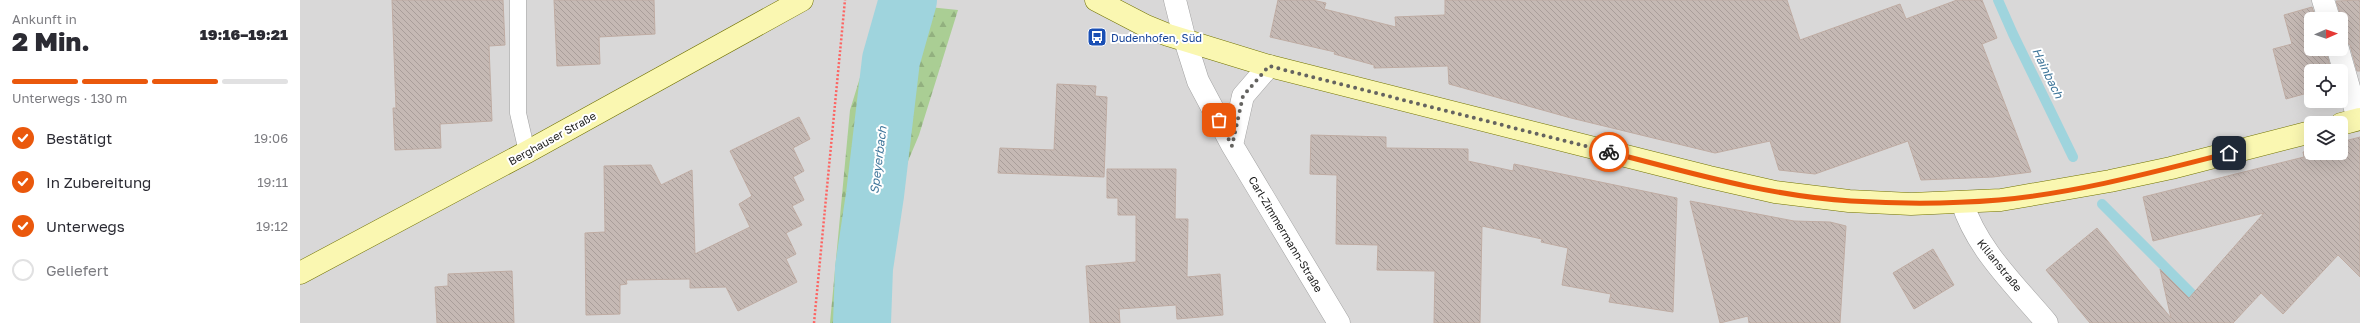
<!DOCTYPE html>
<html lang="de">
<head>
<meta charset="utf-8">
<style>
	body { margin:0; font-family:"Golos Text",sans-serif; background:#f2f2f3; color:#2b2b33; height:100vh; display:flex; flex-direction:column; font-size:15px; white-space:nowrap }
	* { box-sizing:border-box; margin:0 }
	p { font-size:13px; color:#7c7c81 }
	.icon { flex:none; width:22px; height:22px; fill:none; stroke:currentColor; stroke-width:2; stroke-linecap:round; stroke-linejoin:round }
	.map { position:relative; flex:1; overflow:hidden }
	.side { display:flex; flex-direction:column; background:#fff; width:300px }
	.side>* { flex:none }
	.needle { width:26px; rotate:88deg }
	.buttons { position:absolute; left:2004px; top:12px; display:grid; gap:8px }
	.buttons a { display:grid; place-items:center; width:44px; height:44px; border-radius:6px; background:#fff; box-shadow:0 4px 16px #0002; font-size:20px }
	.pin { position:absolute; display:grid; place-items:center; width:34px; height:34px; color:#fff; margin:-17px; border-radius:8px; box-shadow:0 2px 6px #0006 }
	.courier { position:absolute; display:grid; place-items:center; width:40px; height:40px; margin:-20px; border:3px solid #ea580c; border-radius:50%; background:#fff; color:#222; box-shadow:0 1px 5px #0007 }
	.overview em { font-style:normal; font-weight:800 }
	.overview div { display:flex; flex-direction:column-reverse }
	.overview { display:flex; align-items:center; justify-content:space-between; height:68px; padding:0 12px }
	h1 { font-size:26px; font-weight:800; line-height:30px }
	.bar { display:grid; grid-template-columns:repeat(4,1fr); gap:6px 4px; align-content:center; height:48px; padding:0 12px }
	.bar i { height:5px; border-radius:3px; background:#e1e1e2 }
	.bar .selected { background:#ea580c }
	.bar p { grid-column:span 4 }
	ol { padding:0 12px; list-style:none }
	li { display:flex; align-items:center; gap:12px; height:44px }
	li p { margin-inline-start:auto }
	li .icon { padding:4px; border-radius:50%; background:#ea580c; color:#fff; stroke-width:4 }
	li:last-child { color:#7c7c81 }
	li i { width:22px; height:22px; border:2px solid #e1e1e2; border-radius:50% }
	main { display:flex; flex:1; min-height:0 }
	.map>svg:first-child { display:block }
	.residential { fill:#d9d8d8; fill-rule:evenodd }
	.forest { fill:url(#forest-firs) }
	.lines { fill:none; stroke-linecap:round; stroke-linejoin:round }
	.stream { stroke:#9fd4dd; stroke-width:10 }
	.river { stroke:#9fd4dd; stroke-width:58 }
	.building { fill:url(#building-back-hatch); stroke:#bfaca3 }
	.lane-casing { stroke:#a2a2a2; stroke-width:17 }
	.street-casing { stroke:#a2a2a2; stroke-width:23 }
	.secondary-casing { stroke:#717202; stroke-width:23 }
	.path { stroke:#fd6462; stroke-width:2.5; stroke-dasharray:2 2; stroke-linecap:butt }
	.lane { stroke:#fff; stroke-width:16 }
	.street { stroke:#fff; stroke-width:22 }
	.secondary { stroke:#faf7b1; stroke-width:22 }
	.done { stroke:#646360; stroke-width:4; stroke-dasharray:0 7.2 }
	.route { stroke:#ea580c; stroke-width:5 }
	.labels { text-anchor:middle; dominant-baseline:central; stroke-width:4; stroke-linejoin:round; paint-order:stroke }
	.transit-label { font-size:11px; fill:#164399; stroke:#fff; text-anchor:start }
	.street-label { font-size:11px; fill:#1b1b1b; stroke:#fff }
	.water-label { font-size:12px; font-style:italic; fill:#42789c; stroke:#fff }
</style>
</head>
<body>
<main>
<section class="side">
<div class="overview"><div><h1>2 Min.</h1><p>Ankunft in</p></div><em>19:16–19:21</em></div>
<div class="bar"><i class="selected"></i><i class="selected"></i><i class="selected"></i><i></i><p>Unterwegs · 130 m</p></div>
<ol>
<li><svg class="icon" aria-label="check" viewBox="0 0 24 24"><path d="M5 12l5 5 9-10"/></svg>Bestätigt<p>19:06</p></li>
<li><svg class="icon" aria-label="check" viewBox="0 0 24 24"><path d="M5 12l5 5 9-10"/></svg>In Zubereitung<p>19:11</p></li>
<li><svg class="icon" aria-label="check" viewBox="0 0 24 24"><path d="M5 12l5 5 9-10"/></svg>Unterwegs<p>19:12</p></li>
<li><i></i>Geliefert</li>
</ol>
</section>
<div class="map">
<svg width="2060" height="323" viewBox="0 0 2060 323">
	<defs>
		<pattern id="forest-firs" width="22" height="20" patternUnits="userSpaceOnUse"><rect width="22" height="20" fill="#aace94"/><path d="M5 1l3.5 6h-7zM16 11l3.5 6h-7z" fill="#92b07f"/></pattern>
		<pattern id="building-back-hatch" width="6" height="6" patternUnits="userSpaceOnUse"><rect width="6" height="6" fill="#c5b9b4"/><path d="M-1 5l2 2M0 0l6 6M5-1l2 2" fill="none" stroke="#a99e9a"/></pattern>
	</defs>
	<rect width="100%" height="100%" fill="#ede8e0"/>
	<path class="residential" d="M0 0H2060V323H0ZM2011 19H2041V49H2011ZM2011 71H2041V101H2011ZM2011 123H2041V153H2011Z"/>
	<path class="forest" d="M590 3 658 10 619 135 590 204 582 281 581 323H530L550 110 570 45Z"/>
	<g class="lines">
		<path class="stream" d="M1698 0 1713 34 1773 157
			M1802 204 1901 303"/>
		<path class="river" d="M562 323 564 268 575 195 591 60 608 0"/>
	</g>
	<path class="building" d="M92 0H203L205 45 189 46 192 121 140 124 141 148 95 150 93 108H96Z
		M254 0H354L355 34 299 37 300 64 257 66Z
		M978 0H1012L1026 3 1024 9 1096 27 1095 17 1145 15V0H1487L1500 40 1600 4 1606 19 1657 0H1682L1697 38 1682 44 1731 172 1693 177 1621 180 1608 141 1515 174 1479 170 1470 141 1415 153 1271 118 1149 84 1148 66 1074 68V65L1034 54 1035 52 970 37Z
		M2060 0V71H2057L2050 45 2041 37V16L2036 1Z
		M2012 7 2016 19H2011V49H2026L2031 71H2011V92L1986 99 1973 49 1992 44 1984 15Z
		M757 84 796 86 795 96 807 97 804 177 698 173 700 148 754 150Z
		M499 117 510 139 493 148 504 171 493 177 504 200 492 206 502 225 486 233 496 254 486 259 497 282 438 311 426 287 390 288V279L326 280 327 284 320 285V314L286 315 285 233 305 232 304 166 351 165 361 185 392 170 395 254 450 227 439 204 452 196 430 151Z
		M1011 135 1086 137V148L1168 149V161L1213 171 1214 164 1377 198 1373 312 1309 302 1311 294 1262 285 1268 248 1241 242 1242 239 1182 226 1180 323H1134L1135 271 1077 270 1078 245 1036 244 1037 175 1010 174Z
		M2060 137V277L2038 255 1983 314 1961 293 1933 323H1790L1746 270 1797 228 1871 318 1860 269 1889 298 1964 213 1853 241 1843 197 2004 157 2003 152 2011 150V153H2041V142Z
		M807 169H876L875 219H888L887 277 920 274 923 315 877 319 876 305 819 309 820 323H790L786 266 836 262V215H818V198H807Z
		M1390 201 1494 221 1530 222 1546 226 1540 323H1449L1448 316 1420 323Z
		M1633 249 1654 285 1614 309 1593 273Z
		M212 271 214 323H137L135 287 148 286V274Z"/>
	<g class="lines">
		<g class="lane-casing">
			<path id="lane" d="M218 0V113L227 152"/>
		</g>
		<g class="street-casing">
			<path id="street" d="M875 0 885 40 898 81 932 145 1039 323
				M2023 0 2029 19
				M2038 49 2058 119
				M932 145 943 96 969 66
				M1662 202C1677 250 1716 286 1747 323"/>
		</g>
		<g class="secondary-casing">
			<path id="secondary" d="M796 0 846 26 868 35 969 66 1409 177 1475 192 1549 201 1611 204 1701 200 1810 181 1871 168 2011 132
				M2041 124 2060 119
				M0 273 227 152 502 0"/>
		</g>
		<path class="path" d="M514 323 545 0"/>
		<use href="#lane" class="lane"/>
		<use href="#street" class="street"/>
		<use href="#secondary" class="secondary"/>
	</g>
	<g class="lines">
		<path class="done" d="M919 120 932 146 943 96 969 66 1309 152"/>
		<path class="route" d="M1309 152C1388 172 1468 196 1551 201 1600 204 1650 204 1699 200 1777 193 1854 172 1929 153"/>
	</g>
	<defs>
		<g id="bus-square" transform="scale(1)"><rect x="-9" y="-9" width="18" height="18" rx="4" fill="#1a4fb4" stroke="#fff"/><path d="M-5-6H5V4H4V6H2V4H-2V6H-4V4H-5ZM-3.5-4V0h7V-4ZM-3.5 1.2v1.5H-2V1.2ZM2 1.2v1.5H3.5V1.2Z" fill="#fff"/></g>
	</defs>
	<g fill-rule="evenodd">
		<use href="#bus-square" x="797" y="37"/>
	</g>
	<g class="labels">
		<g class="transit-label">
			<text x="811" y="37">Dudenhofen, Süd</text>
		</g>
		<g class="street-label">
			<text transform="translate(252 138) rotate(-29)">Berghauser Straße</text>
			<text transform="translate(986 234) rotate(59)">Carl-Zimmermann-Straße</text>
			<text transform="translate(1700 265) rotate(51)">Kilianstraße</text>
		</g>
		<g class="water-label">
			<text transform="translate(1748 73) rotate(64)">Hainbach</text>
			<text transform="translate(578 160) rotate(-83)">Speyerbach</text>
		</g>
	</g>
</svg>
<div class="buttons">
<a><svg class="needle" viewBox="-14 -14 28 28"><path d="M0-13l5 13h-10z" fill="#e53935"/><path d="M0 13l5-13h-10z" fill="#7c7c81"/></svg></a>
<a><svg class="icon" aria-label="locate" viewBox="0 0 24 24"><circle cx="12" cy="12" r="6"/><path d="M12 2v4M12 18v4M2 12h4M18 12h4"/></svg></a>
<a><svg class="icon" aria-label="layers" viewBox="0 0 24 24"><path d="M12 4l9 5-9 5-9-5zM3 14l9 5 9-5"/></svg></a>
</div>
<div class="pin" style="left:919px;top:120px;background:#ea580c"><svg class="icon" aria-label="bag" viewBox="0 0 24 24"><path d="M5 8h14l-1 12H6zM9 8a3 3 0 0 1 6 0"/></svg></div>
<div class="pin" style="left:1929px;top:153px;background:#1f2937"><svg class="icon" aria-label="home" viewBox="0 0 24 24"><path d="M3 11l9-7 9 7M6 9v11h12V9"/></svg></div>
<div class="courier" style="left:1309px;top:152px"><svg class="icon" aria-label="bike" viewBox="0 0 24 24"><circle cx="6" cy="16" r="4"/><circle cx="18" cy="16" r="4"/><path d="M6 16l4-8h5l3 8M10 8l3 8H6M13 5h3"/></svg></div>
</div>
</main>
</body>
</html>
